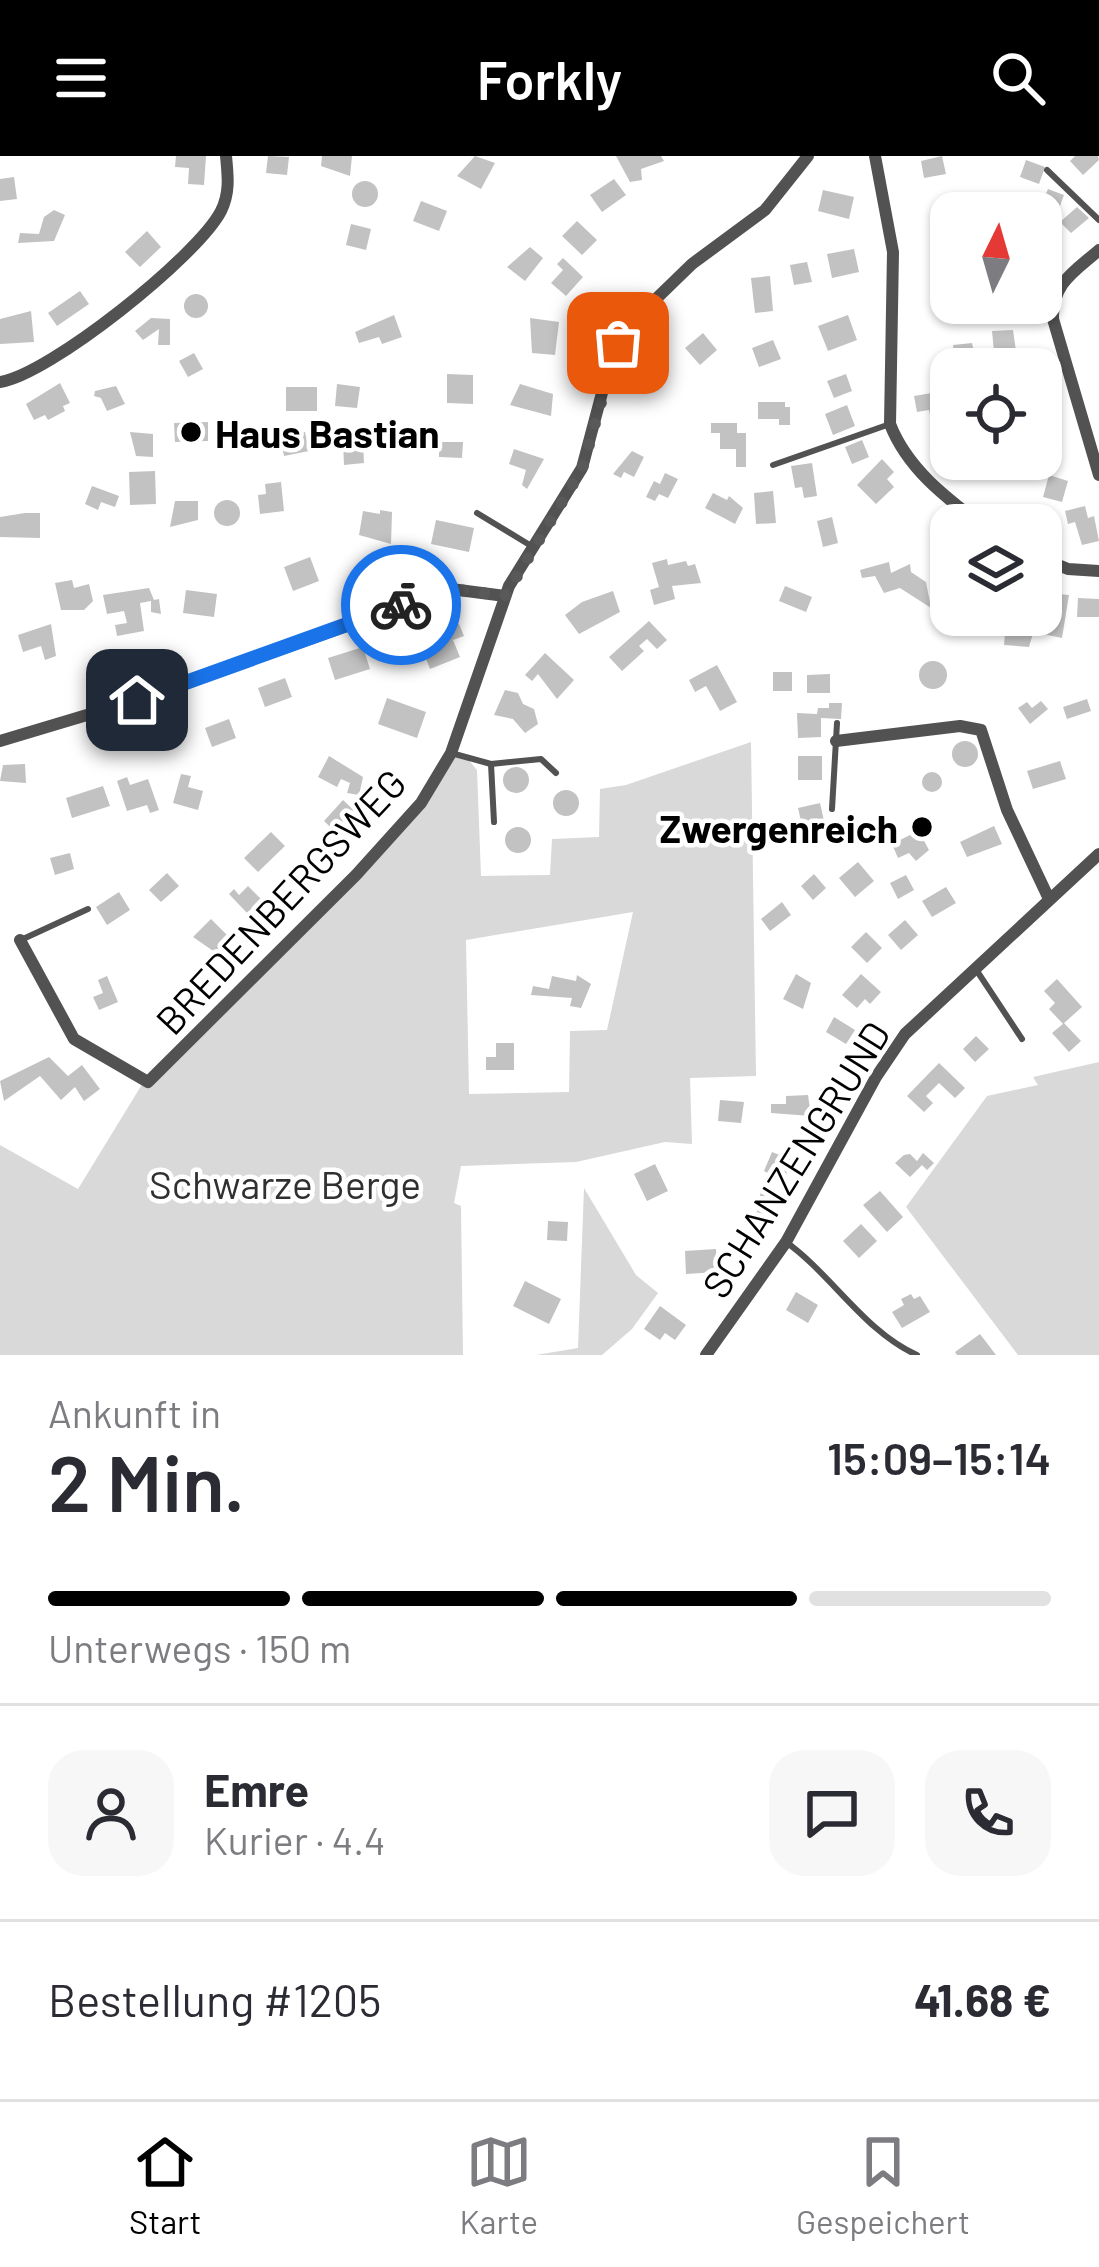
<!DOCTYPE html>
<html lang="de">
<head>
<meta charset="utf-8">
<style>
	body { margin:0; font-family:Barlow,sans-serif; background:#f7f7f7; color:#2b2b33; height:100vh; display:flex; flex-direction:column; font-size:45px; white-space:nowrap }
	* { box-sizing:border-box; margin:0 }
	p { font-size:39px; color:#7c7c81 }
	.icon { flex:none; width:66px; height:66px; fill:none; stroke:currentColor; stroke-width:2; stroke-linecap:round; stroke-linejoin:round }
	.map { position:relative; height:1199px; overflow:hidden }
	.panel { display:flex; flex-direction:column; background:#fff; flex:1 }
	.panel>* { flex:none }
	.needle { width:78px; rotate:5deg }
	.fabs { position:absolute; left:930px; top:36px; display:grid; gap:24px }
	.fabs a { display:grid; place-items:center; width:132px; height:132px; border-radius:24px; background:#fff; box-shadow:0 3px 9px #0004; font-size:60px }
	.pin { position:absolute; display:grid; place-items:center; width:102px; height:102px; color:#fff; margin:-51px; border-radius:24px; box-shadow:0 6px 18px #0006 }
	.courier { position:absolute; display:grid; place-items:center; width:120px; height:120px; margin:-60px; border:9px solid #1a73e8; border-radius:50%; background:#fff; color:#222; box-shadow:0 3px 15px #0007 }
	.headline em { font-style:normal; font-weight:600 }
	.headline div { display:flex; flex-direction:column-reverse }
	.headline { display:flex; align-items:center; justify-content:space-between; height:204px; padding:0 48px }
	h1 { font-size:78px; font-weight:600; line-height:90px }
	.bar { display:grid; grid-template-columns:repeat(4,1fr); gap:18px 12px; align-content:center; height:144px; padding:0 48px }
	.bar i { height:15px; border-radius:9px; background:#e1e1e2 }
	.bar .current { background:#000 }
	.bar p { grid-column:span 4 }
	.line { display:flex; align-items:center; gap:30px; padding:0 48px; border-top:3px solid #e1e1e2 }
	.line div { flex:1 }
	.round { display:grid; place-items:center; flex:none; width:126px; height:126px; border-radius:36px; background:#f7f7f7 }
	header { display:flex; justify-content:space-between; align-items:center; height:156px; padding:0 48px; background:#000; color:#fff; font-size:54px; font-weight:600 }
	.dock { display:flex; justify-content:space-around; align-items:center; height:168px; border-top:3px solid #e1e1e2; background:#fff; font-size:33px; color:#7c7c81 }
	.dock a { display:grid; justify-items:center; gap:6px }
	.dock .current { color:#000 }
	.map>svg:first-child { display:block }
	.green { fill:#d9d9d9; fill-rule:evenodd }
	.building { fill:#c2c2c2 }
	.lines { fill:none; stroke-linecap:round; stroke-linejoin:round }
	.lane { stroke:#525252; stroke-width:6 }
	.street { stroke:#525252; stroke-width:12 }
	.done { stroke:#595959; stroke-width:12; stroke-dasharray:0 21.6 }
	.route { stroke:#1a73e8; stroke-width:15 }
	.poi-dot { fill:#000; stroke:#fff; stroke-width:4.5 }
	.labels { text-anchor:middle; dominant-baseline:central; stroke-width:9; stroke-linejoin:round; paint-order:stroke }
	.poi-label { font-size:39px; font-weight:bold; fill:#000; stroke:#fff; text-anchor:start }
	.street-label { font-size:39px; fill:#000; stroke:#fff }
	.park-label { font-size:39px; fill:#303030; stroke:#fff }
</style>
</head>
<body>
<header><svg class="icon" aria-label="menu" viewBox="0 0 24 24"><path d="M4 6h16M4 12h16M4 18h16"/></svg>Forkly<svg class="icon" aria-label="search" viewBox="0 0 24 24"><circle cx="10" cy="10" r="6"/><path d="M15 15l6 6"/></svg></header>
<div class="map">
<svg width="1099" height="1199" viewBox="0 0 1099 1199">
	<rect width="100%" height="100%" fill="#fff"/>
	<path class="green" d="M751 586 756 920 690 922 692 988 665 986 576 1006 461 1010 454 1047 461 1050 463 1199H0V989L78 1033 141 930 421 648 451 597 467 602 477 614 481 720 550 719 552 683 599 681 600 633 626 629ZM633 756 607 874 570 875 569 936 469 938 466 784Z
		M1099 906V1199H1018L906 1051 987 940 1038 929 1033 921Z
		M584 1032 636 1119 658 1137 632 1173 602 1199H536L578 1192Z"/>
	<path class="building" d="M176 0H206L204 29 188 28 189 12 175 11Z
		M268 0 289 1 287 19 266 17Z
		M322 0H352L350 20 321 10Z
		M475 0 495 7 481 33 457 20Z
		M616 0H661L664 5 641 13 642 24 630 26Z
		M942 0 946 18 924 22 921 5Z
		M1075 0H1098L1099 4 1083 19 1070 5Z
		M1026 4 1045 11 1039 28 1020 21Z
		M14 21 17 43 0 45V23Z
		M614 23 626 39 602 56 590 39Z
		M352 38a13 13 0 1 1 26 0a13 13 0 1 1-26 0Z
		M1048 33 1064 39 1057 58 1040 52Z
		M823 34 854 41 849 63 818 55Z
		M421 45 447 55 439 75 413 65Z
		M1077 51 1089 62 1071 77 1060 66Z
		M54 54 65 59 54 85 18 87 20 77 39 78 44 61Z
		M577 65 597 84 582 99 562 80Z
		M351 68 371 73 366 94 346 89Z
		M147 75 161 91 140 111 125 96Z
		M951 84V108L935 112 930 88Z
		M530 91 543 102 525 125 507 111Z
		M854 93 859 116 832 122 827 98Z
		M563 102 583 121 566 140 551 127 563 114 557 108Z
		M807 106 812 126 794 129 790 109Z
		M770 120 773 155 755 157 751 122Z
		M80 135 89 148 57 170 48 157Z
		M184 150a12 12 0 1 1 24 0a12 12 0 1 1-24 0Z
		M31 155 34 186 0 188V163Z
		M394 159 402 181 382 188 379 181 359 187 355 176Z
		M848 159 857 184 828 195 818 170Z
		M151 162 170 163V189H158L159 173 143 184 135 175Z
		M530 162 559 166 555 199 532 197Z
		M1013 174 1016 195 994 196 992 175Z
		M703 177 717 194 700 209 685 192Z
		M773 184 781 203 759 211 752 192Z
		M972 187 978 213H961V207L955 208 953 189Z
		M194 197 203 213 188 221 179 205Z
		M447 218 473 219V248L447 247Z
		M846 218 852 235 834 242 827 225Z
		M60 227 70 247 63 250 65 255 48 264 45 259 34 264 26 248Z
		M337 228 360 231 357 252 335 250Z
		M520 228 553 238 551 260 510 249Z
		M116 230 125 248 107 255 101 242 94 240 95 235Z
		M286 231H317V255H286Z
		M949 234 951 261 931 264 929 254 917 256 914 240Z
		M758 246H785V251H790V269H779V263H758Z
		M847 249 855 270 833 279 825 258Z
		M208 266V285L175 286 174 267Z
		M711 267H737V277H746V311H736V293H720V277H711Z
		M130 276 153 278V301L136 300Z
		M305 276 309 295 284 300 280 281Z
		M862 284 869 301 852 308 845 291Z
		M343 286H363L364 307 344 309Z
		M427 286H463L462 302 439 301V295H427Z
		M514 293 544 303 527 333 522 329 526 314 509 308Z
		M632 295 644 301 634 321 624 316 621 322 613 318Z
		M882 303 894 316 887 323 894 331 876 348 857 329Z
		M812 307 817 340 804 342 802 331 795 332 791 310Z
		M155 315 156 348 130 349 129 316Z
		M665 317 678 323 668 342 659 338 655 345 646 341 654 325 660 328Z
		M1049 319 1068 325 1062 346 1043 341Z
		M281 326 284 355 260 358 258 339 266 338 265 328Z
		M92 330 119 340 115 351 101 346 98 354 85 348Z
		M773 335 776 367 756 368 754 337Z
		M713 337 727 344 729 340 743 352 735 368 705 352Z
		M214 357a13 13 0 1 1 26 0a13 13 0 1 1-26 0Z
		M175 345H198V364L170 371Z
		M1085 350 1088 362 1094 360 1099 385 1082 389 1075 366 1068 368 1065 355Z
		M380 354 392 356 391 388 359 379 363 355 380 358Z
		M25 357H40V382L0 381V361Z
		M832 361 838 387 823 391 817 365Z
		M436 364 474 372 469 396 431 388Z
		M310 401 319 425 293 435 284 411Z
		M667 403 668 409 686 405 688 410 695 408 701 427 672 430 675 443 654 449 650 434 659 431 652 407Z
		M889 406 891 417 910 408 911 416 926 426 931 452 900 432 884 437 875 420 862 422 860 414Z
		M72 424 74 432 89 428 93 445 84 454H61L55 427Z
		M785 430 812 441 806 456 779 445Z
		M149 432 154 444 159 443 161 458 151 456V445L140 447 144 475 117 480 115 469 127 467 124 455 107 458 103 439Z
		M186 434 217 438 214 461 183 457Z
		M613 435 620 456 579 478 565 459 582 446Z
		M1057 438 1069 439 1062 482 1043 478 1044 452H1056Z
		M1078 442 1099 443V461H1077Z
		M649 465 667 484 657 493 647 483 639 490 644 495 622 515 609 501Z
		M1006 466 1029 468V473L1034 474 1029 491 1004 489Z
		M51 468 56 500 45 504 41 490 23 496 18 479Z
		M459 468 464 480 453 484 460 501 430 513 425 500 407 507 399 488 428 476 434 493 445 489 440 476Z
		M363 491 370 513 335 524 328 502Z
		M545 497 574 524 557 543 538 518 532 525 525 519Z
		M919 519a14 14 0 1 1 28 0a14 14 0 1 1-28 0Z
		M717 509 737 546 720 555 706 530 695 536 689 524Z
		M773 516H792V535H773Z
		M830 518V537H807V519Z
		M285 522 292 541 265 551 258 532Z
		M505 534 518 537 523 548 534 553 538 568 525 577 513 563 494 559Z
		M387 542 426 556 417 582 378 568Z
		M1087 543 1091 555 1067 563 1063 551Z
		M1041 545 1048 553 1030 568 1018 552 1027 546 1032 552Z
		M829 547H842L841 563 821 562V581L798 582 797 557 817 558 818 552H829Z
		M229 563 236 582 212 591 205 572Z
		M952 598a13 13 0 1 1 26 0a13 13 0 1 1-26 0Z
		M329 600 363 621 359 639 347 637 350 627 341 623 337 631 318 621Z
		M798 600H822V624H798Z
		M1060 605 1066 623 1033 633 1027 615Z
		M25 608 26 627 0 625 3 609Z
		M503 624a13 13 0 1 1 26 0a13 13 0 1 1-26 0Z
		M922 626a10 10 0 1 1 20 0a10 10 0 1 1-20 0Z
		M181 618 191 620 188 631 203 635 198 654 173 647Z
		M127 621 130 629 148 623 159 654 150 657 147 649 127 655 117 625Z
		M103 630 110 650 72 662 66 642Z
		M553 647a13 13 0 1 1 26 0a13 13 0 1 1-26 0Z
		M343 644 361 661 345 685 324 665Z
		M820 647 825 669 803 674 798 652Z
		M926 661 934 678 923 683 929 694 916 705 909 697 898 702 892 688 916 676 912 668Z
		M994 670 1002 688 967 701 960 686Z
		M505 684a13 13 0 1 1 26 0a13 13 0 1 1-26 0Z
		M271 676 285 690 258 716 244 702Z
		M70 697 74 713 55 719 50 702Z
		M858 706 874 725 855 741 839 722Z
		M167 717 179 730 161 746 149 734Z
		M814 718 826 732 813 744 801 730Z
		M906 719 914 734 898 743 890 727Z
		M248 730 261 743 247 757 229 738 234 733 239 739Z
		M946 731 956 747 932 761 922 745Z
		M119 736 130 754 107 769 96 751Z
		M782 746 791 759 770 775 761 763Z
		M211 763 230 782 216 797 193 781Z
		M905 764 918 779 901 794 888 779Z
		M866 776 882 792 867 807 851 791Z
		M796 818 811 827 803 853 783 843Z
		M861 818 881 836 870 848 865 843 857 852 842 839Z
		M577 819 591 828 581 852 570 850 572 842 531 839 533 830 549 833 552 820 576 825Z
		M107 820 118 846 99 854 93 841 103 837 98 824Z
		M1057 823 1082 851 1063 868 1049 853 1055 847 1044 835Z
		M834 861 855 874 846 888 826 876Z
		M1064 867 1081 885 1069 896 1052 877Z
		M976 880 989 893 975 906 963 893Z
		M496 887H514V914H486V901H496Z
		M49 901 68 920 82 909 100 933 84 945 75 931 61 944 40 920 4 945 0 925Z
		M939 907 965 932 955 942 939 927 926 940 933 947 924 956 907 940Z
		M808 939 811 960 771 957V948H786V940Z
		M720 944 744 946 741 967 718 965Z
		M772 996 790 1003 784 1027 764 1015Z
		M923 997 934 1007 927 1014 922 1009 910 1021 895 1007 904 999 910 998 917 1005Z
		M655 1008 668 1035 647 1045 634 1018Z
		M761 1035 779 1043 768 1066 756 1060Z
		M880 1035 903 1061 887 1076 863 1049Z
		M548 1065 568 1066 567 1085 547 1084Z
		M861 1068 877 1085 859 1102 843 1085Z
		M716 1093 717 1116 686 1118 685 1095Z
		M525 1125 561 1143 549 1168 513 1150Z
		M796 1136 818 1149 808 1167 786 1154Z
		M911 1138 914 1143 920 1140 930 1156 902 1172 892 1156 904 1149 901 1143Z
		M660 1150 686 1169 675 1184 665 1177 660 1184 644 1173Z
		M980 1178 996 1199H957L955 1196Z"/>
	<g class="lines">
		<path class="lane" d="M1047 14 1099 64
			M773 309 890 268
			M477 357 533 391
			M451 597 491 608 541 603 556 617
			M491 608 494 666
			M832 653 837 567
			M23 783 88 753
			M977 815 1022 883
			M786 1086C832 1119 865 1176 917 1199"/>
		<path class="street" d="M875 0 893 96 890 268C907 312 945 341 982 369
			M1099 94C1074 116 1052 127 1053 163L1099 319
			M0 226C49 219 198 100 221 55 230 37 228 20 226 0
			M1041 402 1068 413 1099 415
			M0 585 137 544 451 433 505 440
			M836 585 960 570 981 574 1007 654 1049 743
			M20 784 74 883 148 926 356 719 421 647 451 597 509 430 582 312 611 203 626 172 692 108 765 54 808 0
			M706 1199 786 1086 876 921 905 878 1099 698"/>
	</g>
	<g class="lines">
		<path class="done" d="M401 449 451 433 505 440 582 313 618 187"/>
		<path class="route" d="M137 544 401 449"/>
	</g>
	<g class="poi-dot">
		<circle cx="191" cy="276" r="12"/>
		<circle cx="922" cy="671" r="12"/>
	</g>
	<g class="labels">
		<g class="poi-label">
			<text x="215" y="276">Haus Bastian</text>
			<text x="898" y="671" text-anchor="end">Zwergenreich</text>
		</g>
		<g class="street-label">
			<text transform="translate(280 745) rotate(-47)">BREDENBERGSWEG</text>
			<text transform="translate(795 1003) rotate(-58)">SCHANZENGRUND</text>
		</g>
		<g class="park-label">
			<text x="285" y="1027">Schwarze Berge</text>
		</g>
	</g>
</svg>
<div class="fabs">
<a><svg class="needle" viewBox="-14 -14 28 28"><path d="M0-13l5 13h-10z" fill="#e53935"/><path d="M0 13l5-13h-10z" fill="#7c7c81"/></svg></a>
<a><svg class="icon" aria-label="locate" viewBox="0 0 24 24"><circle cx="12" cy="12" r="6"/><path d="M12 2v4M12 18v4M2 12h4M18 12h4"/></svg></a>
<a><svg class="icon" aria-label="layers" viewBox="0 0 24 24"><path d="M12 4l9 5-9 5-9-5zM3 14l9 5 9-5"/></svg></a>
</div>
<div class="pin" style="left:618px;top:187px;background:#ea580c"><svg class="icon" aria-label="bag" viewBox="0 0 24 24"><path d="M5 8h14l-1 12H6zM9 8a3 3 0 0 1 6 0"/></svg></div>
<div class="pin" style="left:137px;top:544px;background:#1f2937"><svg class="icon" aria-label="home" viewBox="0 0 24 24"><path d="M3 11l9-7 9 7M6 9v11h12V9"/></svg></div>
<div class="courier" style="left:401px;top:449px"><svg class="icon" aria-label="bike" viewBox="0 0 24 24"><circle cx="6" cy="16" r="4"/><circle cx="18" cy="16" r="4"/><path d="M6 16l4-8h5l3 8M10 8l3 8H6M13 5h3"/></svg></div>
</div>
<section class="panel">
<div class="headline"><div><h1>2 Min.</h1><p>Ankunft in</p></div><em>15:09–15:14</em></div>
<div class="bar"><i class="current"></i><i class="current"></i><i class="current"></i><i></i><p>Unterwegs · 150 m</p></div>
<div class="line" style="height:216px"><a class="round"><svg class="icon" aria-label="person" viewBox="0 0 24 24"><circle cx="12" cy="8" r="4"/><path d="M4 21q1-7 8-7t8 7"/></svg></a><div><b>Emre</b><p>Kurier · 4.4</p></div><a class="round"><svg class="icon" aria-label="chat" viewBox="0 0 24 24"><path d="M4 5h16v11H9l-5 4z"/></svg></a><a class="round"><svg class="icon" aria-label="phone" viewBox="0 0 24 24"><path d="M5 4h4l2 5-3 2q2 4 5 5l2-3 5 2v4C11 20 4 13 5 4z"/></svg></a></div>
<div class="line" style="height:156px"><div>Bestellung #1205</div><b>41.68 €</b></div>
</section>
<nav class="dock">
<a class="current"><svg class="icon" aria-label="home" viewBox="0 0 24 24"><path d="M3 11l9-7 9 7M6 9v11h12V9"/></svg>Start</a>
<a><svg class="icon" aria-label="map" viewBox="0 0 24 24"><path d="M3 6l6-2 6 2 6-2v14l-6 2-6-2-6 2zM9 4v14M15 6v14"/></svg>Karte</a>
<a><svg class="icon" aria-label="saved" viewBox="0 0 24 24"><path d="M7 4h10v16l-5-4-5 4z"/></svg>Gespeichert</a>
</nav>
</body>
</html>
